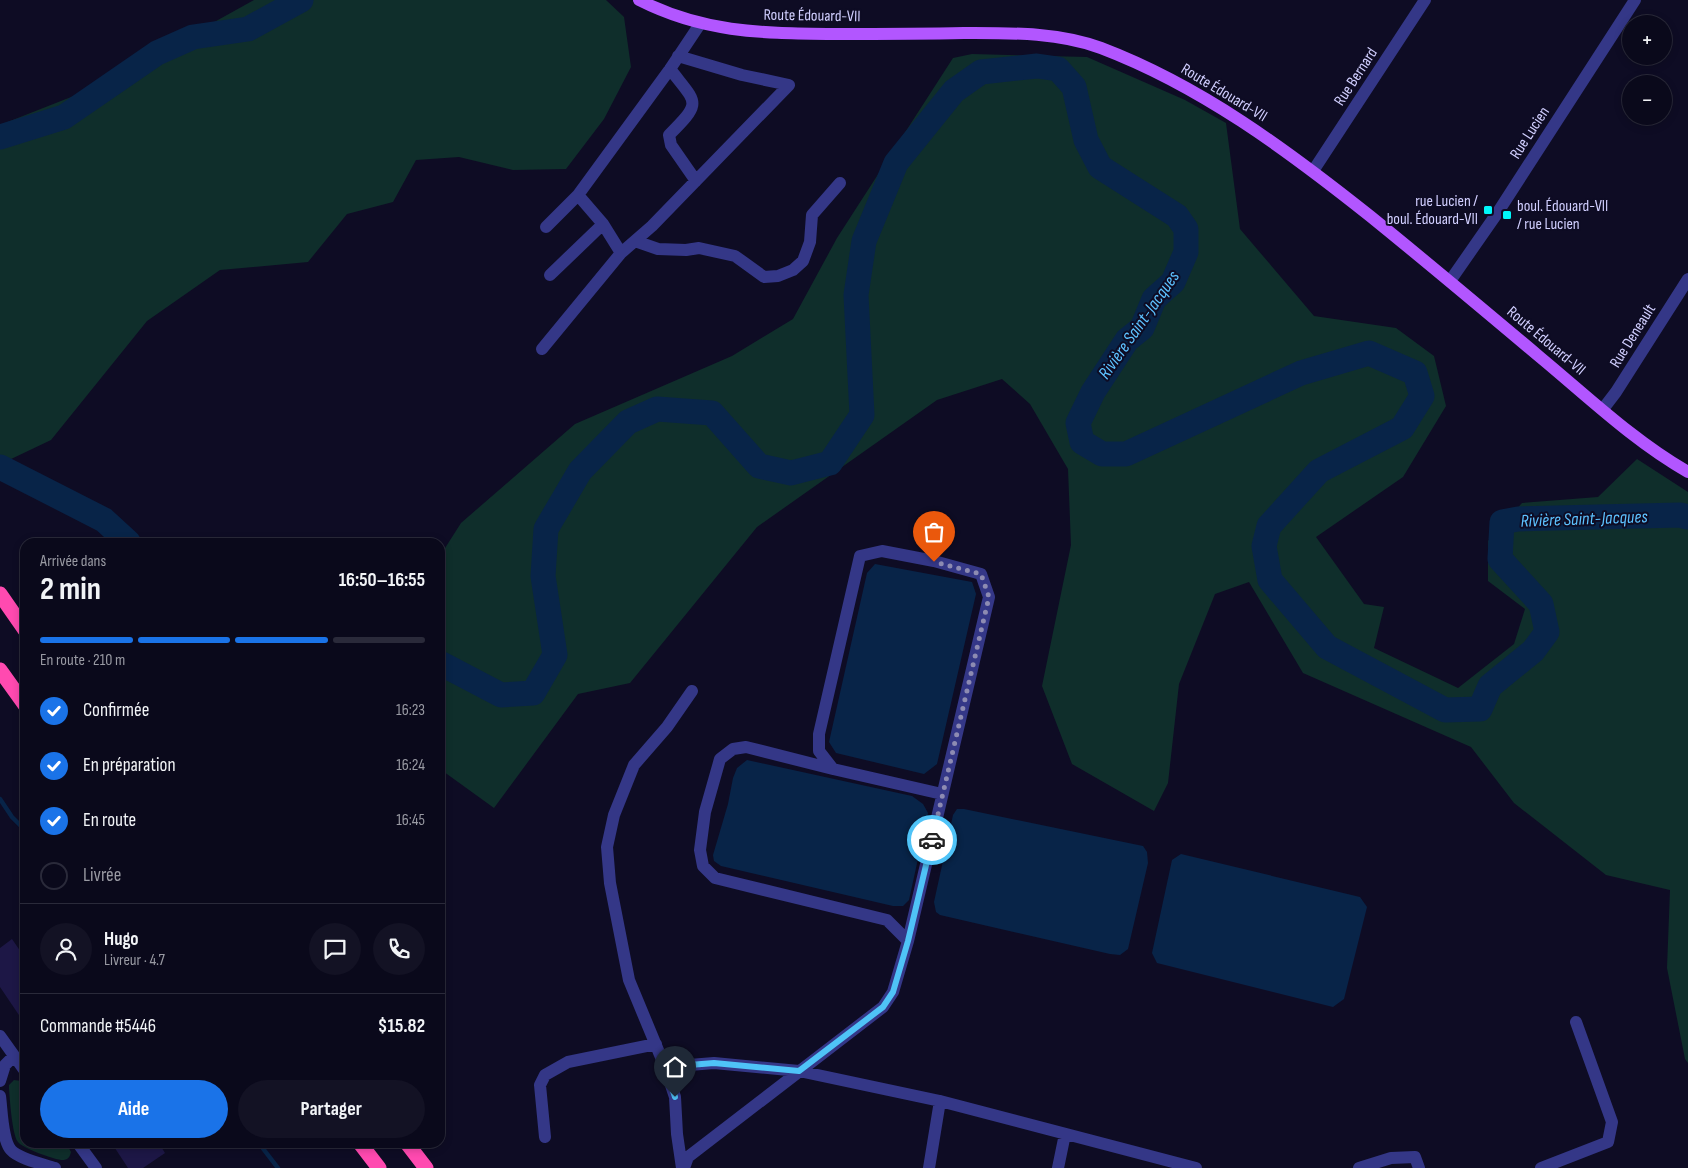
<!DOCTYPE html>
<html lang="fr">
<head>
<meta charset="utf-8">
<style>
	body { margin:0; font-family:"Sofia Sans Condensed",sans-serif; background:#131224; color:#f1f3f6; height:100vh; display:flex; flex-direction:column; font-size:19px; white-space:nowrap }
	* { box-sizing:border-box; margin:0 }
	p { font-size:16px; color:#999aa3 }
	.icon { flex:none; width:28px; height:28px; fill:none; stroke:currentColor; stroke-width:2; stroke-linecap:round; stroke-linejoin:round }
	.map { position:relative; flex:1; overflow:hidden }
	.side { position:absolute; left:20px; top:538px; width:425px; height:610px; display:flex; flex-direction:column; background:#0a091b; border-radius:15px; box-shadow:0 2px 8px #0003,0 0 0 1px #2a2a3a }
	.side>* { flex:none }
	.fabs { position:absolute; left:1622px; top:15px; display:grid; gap:10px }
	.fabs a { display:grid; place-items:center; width:50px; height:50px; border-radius:50%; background:#0a091b; box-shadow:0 2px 8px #0003,0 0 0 1px #2a2a3a; font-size:25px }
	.pin { position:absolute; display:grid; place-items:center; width:42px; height:42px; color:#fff; margin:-51px -21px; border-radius:50% 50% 50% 0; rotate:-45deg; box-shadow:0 0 5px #0007 }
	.pin .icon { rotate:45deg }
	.courier { position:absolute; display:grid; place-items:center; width:50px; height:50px; margin:-25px; border:4px solid #4fc3f7; border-radius:50%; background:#fff; color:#222; box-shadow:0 1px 6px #0007 }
	.summary em { font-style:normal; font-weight:700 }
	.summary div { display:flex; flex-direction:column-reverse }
	.summary { display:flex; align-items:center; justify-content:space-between; height:85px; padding:0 20px }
	h1 { font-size:32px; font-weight:700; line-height:38px }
	.bar { display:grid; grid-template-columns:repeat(4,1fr); gap:8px 5px; align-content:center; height:60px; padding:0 20px }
	.bar i { height:6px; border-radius:4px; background:#2a2a3a }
	.bar .selected { background:#1a73e8 }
	.bar p { grid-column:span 4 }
	.line { display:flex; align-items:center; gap:12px; padding:0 20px; border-top:1px solid #2a2a3a }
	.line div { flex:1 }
	.round { display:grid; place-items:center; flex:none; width:52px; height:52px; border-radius:26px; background:#131224 }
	ol { padding:0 20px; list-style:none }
	li { display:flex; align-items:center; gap:15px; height:55px }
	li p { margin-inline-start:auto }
	li .icon { padding:5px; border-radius:50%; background:#1a73e8; color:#fff; stroke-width:4 }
	li:last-child { color:#999aa3 }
	li i { width:28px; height:28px; border:2px solid #2a2a3a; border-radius:50% }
	.action { display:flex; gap:10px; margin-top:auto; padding:10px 20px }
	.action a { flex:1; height:58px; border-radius:30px; background:#1a73e8; color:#fff; font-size:20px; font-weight:700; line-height:58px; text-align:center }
	.action a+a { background:#131224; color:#f1f3f6 }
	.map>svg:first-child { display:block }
	.green { fill:#0f2e2b }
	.water { fill:#082448 }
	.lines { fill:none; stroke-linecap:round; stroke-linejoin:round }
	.stream { stroke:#082448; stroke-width:4.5 }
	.river { stroke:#082448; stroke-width:25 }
	.building { fill:#1d1746 }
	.minor { stroke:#343787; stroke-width:12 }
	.major { stroke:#b256ff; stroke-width:12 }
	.highway { stroke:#ff4ab0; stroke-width:15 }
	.done { stroke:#8d8bb2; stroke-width:5; stroke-dasharray:0 9 }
	.route { stroke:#4fc3f7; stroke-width:6 }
	.poi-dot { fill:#00f6fa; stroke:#0e0c24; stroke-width:2 }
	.labels { text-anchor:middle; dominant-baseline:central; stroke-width:4; stroke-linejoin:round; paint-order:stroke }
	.street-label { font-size:16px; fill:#d1cfff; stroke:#0e0c24 }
	.poi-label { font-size:16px; fill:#d1cfff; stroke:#0e0c24; text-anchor:end }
	.water-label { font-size:18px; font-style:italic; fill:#5dc2ff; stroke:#0e0c24 }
</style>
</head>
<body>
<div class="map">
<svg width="1688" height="1168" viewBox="0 0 1688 1168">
	<rect width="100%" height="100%" fill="#0e0c24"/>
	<path class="green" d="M254 0H606L624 17 631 67 604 119 566 169 513 170 459 157 416 160 393 202 347 214 308 262 220 270 147 321 51 440 9 460 0 456V125L99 86Z
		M972 54 1087 57 1185 100 1226 123 1240 229 1314 316 1396 328 1434 356 1446 406 1403 477 1316 537 1364 604 1384 607 1374 648 1458 688 1514 644 1525 609 1488 581V541L1522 503 1598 497 1637 459 1688 492V1063L1685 1059 1667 968 1670 890 1606 875 1514 803 1471 747 1303 673 1249 582 1215 594 1179 684 1168 783 1154 811 1072 764 1042 686 1071 545 1068 469 1030 404 1002 379 937 400 757 527 630 683 578 694 494 808 440 769V556L461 523 575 424 732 356 793 319 837 238 953 58Z
		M14 1080 21 1081 25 1086V1142L66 1143 71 1152C70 1156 69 1159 64 1160 57 1161 22 1148 18 1142 12 1134 10 1100 9 1089V1085Z"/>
	<path class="water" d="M875 564 972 582 976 594 937 764 924 774 836 753 829 742 867 573Z
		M747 760 912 796 923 804 928 813 909 900 903 906H893L721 866 714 861 713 855 728 804 733 778 737 768Z
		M957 809H964L1143 846 1147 852 1148 863 1128 949 1120 955 1110 954 940 915 936 912 934 902 953 815Z
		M1181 854 1360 897 1367 907 1344 999 1333 1007 1157 963 1152 953 1172 860Z"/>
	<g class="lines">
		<path class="stream" d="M0 799 12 817 25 830
			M258 1142 278 1168"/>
		<path class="river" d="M0 137 64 117 157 53 193 37 248 29 301 0
			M0 467 104 520 128 542
			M440 663 501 695 533 693 555 655 543 576 546 529 580 471 628 422 657 409 712 413 759 466 791 473 830 463 862 415 856 295 864 241 896 163 954 91 981 72 1037 66 1058 69 1074 87 1086 140 1100 167 1177 216 1186 229V252L1173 282 1154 299 1142 328 1127 340 1093 392 1078 423 1082 442 1102 454H1126L1301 373 1369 353 1415 373 1422 396 1402 428 1319 471 1269 526 1264 546 1270 580 1327 647 1445 710 1480 709 1490 686 1533 651 1547 632 1541 604 1500 559 1502 522 1518 519 1680 515 1688 517"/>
	</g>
	<path class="building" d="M12 939 25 958V1024L0 987V948Z
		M111 1142H158L165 1153 143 1168H128Z"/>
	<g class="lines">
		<path class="minor" d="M678 56 742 75 789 85 652 226 621 253 603 224 578 195 670 69 700 24
			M670 69C697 104 703 101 669 135L671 145 696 181
			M1313 171 1425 0
			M546 227 578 195
			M635 241 658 249 686 250 699 248 735 256 764 277 778 276 793 270 803 261 810 242 812 215 840 183
			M550 275 603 224
			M1450 281 1498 212 1635 0
			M542 349 621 253
			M1603 409 1616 392 1688 279
			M908 941 989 597 981 574 934 561 882 551 860 556 819 734V751L833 769 942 794
			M0 1036 25 1071
			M665 1067 714 1063 799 1071 940 1101 1196 1168
			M0 1081 5 1065 14 1056
			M0 1096C2 1110 2 1140 11 1150 19 1159 43 1164 55 1168
			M545 1137 540 1085 545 1075 568 1062 656 1044
			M77 1142 96 1168
			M682 1168 677 1134 675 1097 665 1067 629 980 610 883 607 847 614 815 634 765 667 727 692 691
			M684 1168 688 1157 883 1007 893 992 908 941 887 920 715 878 703 866 700 850 705 812 720 759 733 749 746 747 833 769
			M929 1168 940 1101
			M1058 1168 1065 1134
			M1359 1168 1391 1158 1415 1157 1419 1168
			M1541 1168 1608 1142 1612 1122 1576 1022"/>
		<path class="major" d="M639 0C704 33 761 33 832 34 876 34 920 34 964 33 1010 33 1057 32 1101 48 1201 86 1287 150 1370 216 1428 263 1484 310 1541 358 1588 397 1635 442 1688 472"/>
		<path class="highway" d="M0 594 25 630
			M0 670 25 705
			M359 1142 379 1168
			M406 1142 426 1168"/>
	</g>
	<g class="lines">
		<path class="done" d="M932 840 989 597 981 574 934 562"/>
		<path class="route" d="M675 1097 665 1067 714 1063 799 1071 883 1007 893 992 908 941 932 840"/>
	</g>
	<g class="poi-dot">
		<rect x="1483" y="205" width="10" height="10" rx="2.5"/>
		<rect x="1502" y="210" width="10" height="10" rx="2.5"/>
	</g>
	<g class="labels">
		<g class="street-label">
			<text transform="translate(812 16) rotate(1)">Route Édouard-VII</text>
			<text transform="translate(1356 77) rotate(-57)">Rue Bernard</text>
			<text transform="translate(1224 93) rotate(31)">Route Édouard-VII</text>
			<text transform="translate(1530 133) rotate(-57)">Rue Lucien</text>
			<text transform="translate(1633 336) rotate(-58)">Rue Deneault</text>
			<text transform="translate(1546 341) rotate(40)">Route Édouard-VII</text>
		</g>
		<g class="poi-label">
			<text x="1478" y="201">rue Lucien /<tspan x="1478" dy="18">boul. Édouard-VII</tspan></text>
			<text x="1517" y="206" text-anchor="start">boul. Édouard-VII<tspan x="1517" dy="18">/ rue Lucien</tspan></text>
		</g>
		<g class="water-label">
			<text transform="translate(1139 325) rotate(-55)">Rivière Saint-Jacques</text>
			<text transform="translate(1584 519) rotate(-2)">Rivière Saint-Jacques</text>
		</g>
	</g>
</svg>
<div class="fabs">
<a>+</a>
<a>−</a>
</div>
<div class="pin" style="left:934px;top:562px;background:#ea580c"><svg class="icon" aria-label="bag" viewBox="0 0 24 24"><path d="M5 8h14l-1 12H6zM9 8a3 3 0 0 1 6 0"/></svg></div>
<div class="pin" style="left:675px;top:1097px;background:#1f2937"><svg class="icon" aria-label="home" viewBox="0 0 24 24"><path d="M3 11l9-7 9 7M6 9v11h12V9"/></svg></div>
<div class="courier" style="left:932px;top:840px"><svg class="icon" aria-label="car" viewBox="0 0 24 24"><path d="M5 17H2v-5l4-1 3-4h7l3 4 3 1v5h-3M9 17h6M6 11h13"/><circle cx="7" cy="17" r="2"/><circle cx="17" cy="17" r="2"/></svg></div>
<section class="side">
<div class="summary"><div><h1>2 min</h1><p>Arrivée dans</p></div><em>16:50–16:55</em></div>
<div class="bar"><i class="selected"></i><i class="selected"></i><i class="selected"></i><i></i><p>En route · 210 m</p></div>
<ol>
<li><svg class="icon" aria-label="check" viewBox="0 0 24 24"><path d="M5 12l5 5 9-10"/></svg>Confirmée<p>16:23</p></li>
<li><svg class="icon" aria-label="check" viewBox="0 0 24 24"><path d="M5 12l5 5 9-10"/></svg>En préparation<p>16:24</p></li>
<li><svg class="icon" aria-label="check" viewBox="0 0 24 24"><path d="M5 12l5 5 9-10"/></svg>En route<p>16:45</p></li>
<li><i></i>Livrée</li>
</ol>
<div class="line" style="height:90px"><a class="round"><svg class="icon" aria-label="person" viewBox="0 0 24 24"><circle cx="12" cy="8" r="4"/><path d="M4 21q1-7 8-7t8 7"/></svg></a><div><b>Hugo</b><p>Livreur · 4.7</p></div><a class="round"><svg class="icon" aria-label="chat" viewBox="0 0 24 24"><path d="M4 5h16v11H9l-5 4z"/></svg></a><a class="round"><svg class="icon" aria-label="phone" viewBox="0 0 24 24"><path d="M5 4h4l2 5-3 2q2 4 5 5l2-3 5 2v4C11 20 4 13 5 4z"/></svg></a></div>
<div class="line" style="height:65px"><div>Commande #5446</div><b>$15.82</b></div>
<div class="action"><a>Aide</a><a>Partager</a></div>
</section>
</div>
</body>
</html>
